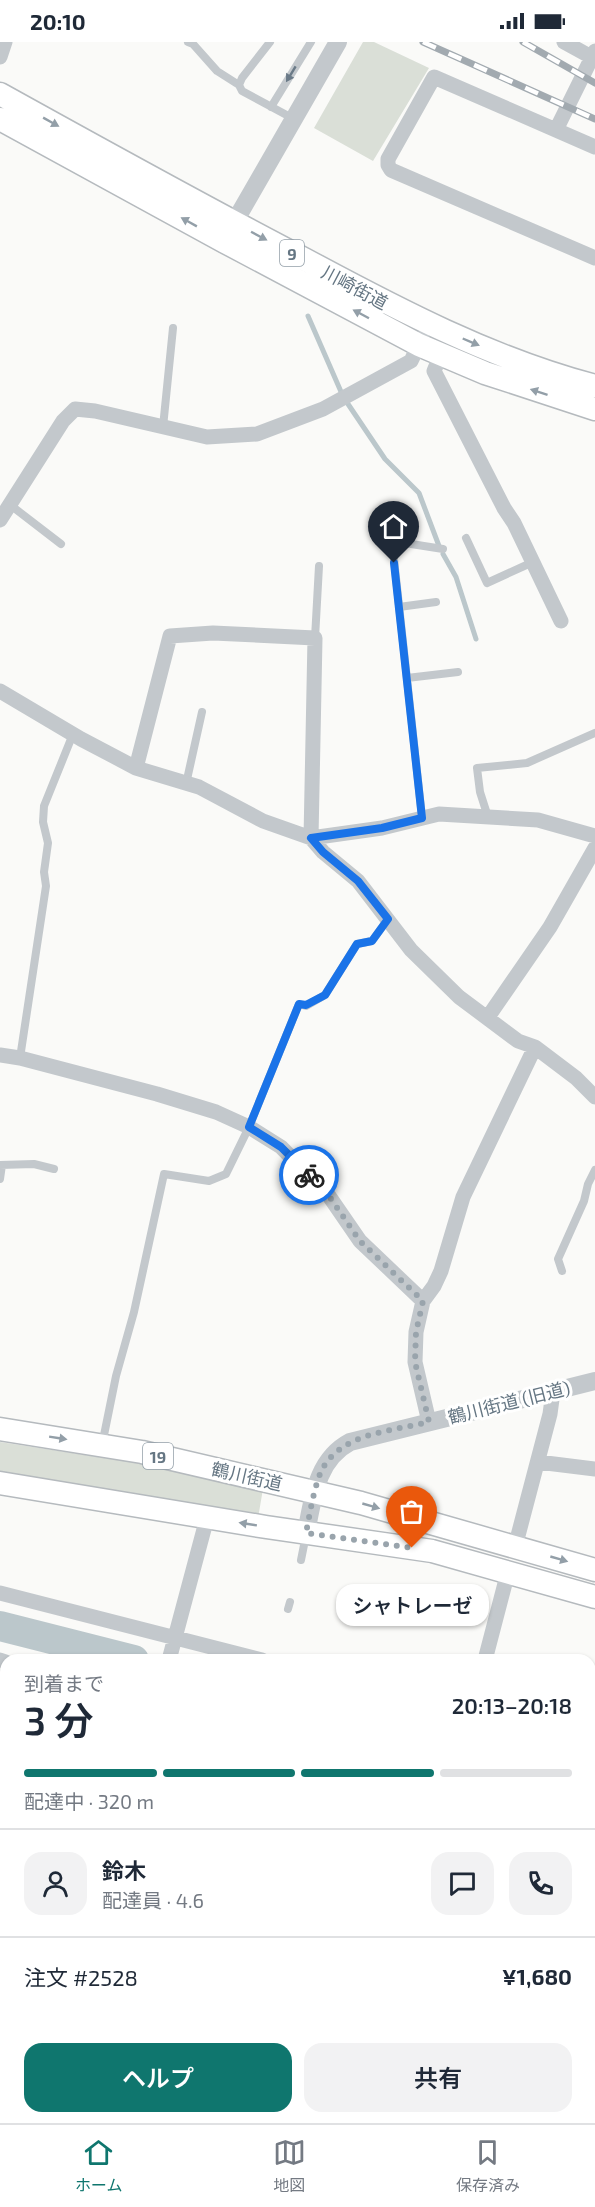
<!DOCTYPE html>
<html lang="ja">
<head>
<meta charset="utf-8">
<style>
	body { margin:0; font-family:"Exo 2","Noto Sans JP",sans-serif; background:#f2f2f3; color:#1f2937; height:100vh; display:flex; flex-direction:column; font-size:22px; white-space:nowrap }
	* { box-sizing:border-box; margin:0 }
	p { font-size:20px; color:#747a83 }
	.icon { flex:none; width:33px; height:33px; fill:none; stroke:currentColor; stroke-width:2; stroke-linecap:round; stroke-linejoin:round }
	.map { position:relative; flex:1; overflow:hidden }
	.sheet { position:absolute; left:0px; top:1612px; width:596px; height:470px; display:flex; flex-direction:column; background:#fff; border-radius:18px 18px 0 0; box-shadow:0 2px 4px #0004 }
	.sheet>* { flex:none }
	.pin { position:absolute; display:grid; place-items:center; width:51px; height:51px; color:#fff; margin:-62px -26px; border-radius:50% 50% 50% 0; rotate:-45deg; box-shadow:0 0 6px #0007 }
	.pin .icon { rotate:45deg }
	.courier { position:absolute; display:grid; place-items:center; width:60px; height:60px; margin:-30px; border:4px solid #1a73e8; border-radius:50%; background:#fff; color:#222; box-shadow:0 2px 8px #0007 }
	.bubble { position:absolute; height:42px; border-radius:18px; background:#fff; box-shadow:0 2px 4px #0004; font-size:20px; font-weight:600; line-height:42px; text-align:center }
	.headline em { font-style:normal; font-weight:600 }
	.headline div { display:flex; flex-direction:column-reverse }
	.headline { display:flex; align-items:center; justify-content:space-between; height:102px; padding:0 24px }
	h1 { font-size:39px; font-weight:600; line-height:45px }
	.bar { display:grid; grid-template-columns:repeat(4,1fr); gap:9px 6px; align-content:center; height:72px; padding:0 24px }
	.bar i { height:8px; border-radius:4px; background:#e0e1e3 }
	.bar .active { background:#0f766e }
	.bar p { grid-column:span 4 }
	.line { display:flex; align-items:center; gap:15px; padding:0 24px; border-top:2px solid #e0e1e3 }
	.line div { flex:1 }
	.round { display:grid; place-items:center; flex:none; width:63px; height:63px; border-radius:18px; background:#f2f2f3 }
	.primary-button { display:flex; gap:12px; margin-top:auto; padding:12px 24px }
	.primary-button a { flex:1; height:69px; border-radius:18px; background:#0f766e; color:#fff; font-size:24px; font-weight:600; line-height:69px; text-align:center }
	.primary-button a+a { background:#f2f2f3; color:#1f2937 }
	.status { display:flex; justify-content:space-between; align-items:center; height:42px; padding:0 30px; background:#fff; direction:ltr }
	.status svg { height:16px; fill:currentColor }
	.menu { display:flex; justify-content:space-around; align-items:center; height:84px; border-top:2px solid #e0e1e3; background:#fff; font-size:16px; color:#747a83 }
	.menu a { display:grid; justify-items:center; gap:3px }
	.menu .active { color:#0f766e }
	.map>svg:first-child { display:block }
	.green { fill:#dadfd7 }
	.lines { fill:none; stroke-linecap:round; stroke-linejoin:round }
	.stream { stroke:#bbc7cb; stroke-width:5 }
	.river { stroke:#bbc7cb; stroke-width:30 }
	.primary-casing { stroke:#b5babe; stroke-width:25 }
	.service { stroke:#c3c8cc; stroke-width:8 }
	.minor { stroke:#c3c8cc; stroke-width:15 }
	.tertiary { stroke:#c3c8cc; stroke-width:18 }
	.primary { stroke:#fff; stroke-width:22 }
	.rail-casing { stroke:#a2aab0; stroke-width:7 }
	.rail { stroke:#fff; stroke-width:4.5; stroke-dasharray:14; stroke-linecap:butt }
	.oneway { fill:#6a7a87 }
	.oneway2 { fill:#939fa8 }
	.done { stroke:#99a4ac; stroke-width:6; stroke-dasharray:0 10.8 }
	.route { stroke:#1a73e8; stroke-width:8 }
	.labels { text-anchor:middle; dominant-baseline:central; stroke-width:6; stroke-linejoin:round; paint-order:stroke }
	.shield { fill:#fff; stroke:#939fa8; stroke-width:1.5 }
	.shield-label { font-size:16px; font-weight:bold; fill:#657683 }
	.street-label { font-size:18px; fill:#657683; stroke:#fff }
</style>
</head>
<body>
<div class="status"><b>20:10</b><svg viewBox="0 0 49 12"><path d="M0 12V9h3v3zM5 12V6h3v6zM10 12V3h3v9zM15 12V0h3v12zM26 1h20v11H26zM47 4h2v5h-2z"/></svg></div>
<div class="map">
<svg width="595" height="2081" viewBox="0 0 595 2081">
	<rect width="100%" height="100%" fill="#fafaf8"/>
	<path class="green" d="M363 0H374L429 26 373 119 314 86Z
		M0 1400 138 1421 263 1447 258 1476 0 1434Z
		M0 1840 6 1843V1881L0 1895Z
		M0 1990 6 1992V2076H208L220 2081H0Z"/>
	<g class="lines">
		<path class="stream" d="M308 274 342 352
			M348 362 385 417 419 451 439 504
			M443 512 456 535 476 597"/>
		<path class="river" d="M0 1584 134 1618
			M590 1739 595 1741"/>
		<g class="primary-casing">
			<path id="primary" d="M0 52C101 108 202 164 304 217 397 267 492 317 595 344
				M0 77 225 200 419 303 485 331 595 367
				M0 1387 142 1410 361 1461 595 1528
				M0 1441 266 1485 432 1509 595 1555"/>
		</g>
		<path class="service" d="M188 0 193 2 217 29 239 43
			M270 0 242 36 239 43 242 49 294 77
			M271 65 311 0
			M163 385 173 286
			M9 462 61 502
			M466 496 487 541 533 520
			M399 565 436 560
			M315 596 319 524
			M407 636 458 630
			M186 742 202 670
			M422 775 392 499 443 507
			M488 775 480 750 477 726 527 721 595 691
			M20 1016 46 844 44 830 48 801 43 780 44 764 73 692
			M0 1123 34 1122 54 1127
			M0 1137 2 1123
			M562 1229 558 1217 584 1159 588 1142 595 1128
			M102 1403 116 1334 134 1270 164 1132 209 1139 226 1132 249 1085 299 962 306 964 325 953 357 902 372 899 388 877
			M301 1518 306 1493
			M288 1567 290 1560"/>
		<path class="minor" d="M564 0 595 17
			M0 15 5 0
			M556 88 595 9
			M595 105 434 35 388 117V123L391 128 595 216
			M441 312 434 329 504 466 514 481 561 579
			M0 478 63 379 75 367 95 369 207 395 257 392 323 367 411 319 422 296
			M0 649 81 697 136 726 199 745 263 779 311 796 382 786 439 772 538 778 595 794
			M136 726 170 594 213 591 315 596 311 796 323 810 358 839 411 908 459 955 518 999 535 1005 576 1036 595 1055
			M488 975 550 885 595 806
			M0 1013 20 1016 157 1052 216 1070 249 1085 281 1105 329 1154 360 1199 423 1259
			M429 1380 415 1320 416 1290 423 1259 434 1244 441 1229 463 1155 535 1005
			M538 1420 595 1427
			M515 1505 550 1372 553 1350
			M0 1551 262 1618
			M0 1618 6 1620
			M169 1618 207 1476
			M485 1618 508 1530
			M0 1699 6 1700
			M590 1704 595 1705
			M590 1778 595 1779
			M590 1910 595 1912
			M234 2081 235 2076
			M362 2081 364 2076
			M471 2081 472 2076"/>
		<path class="tertiary" d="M234 181 338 0
			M306 1491C313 1457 316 1418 350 1400L595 1339
			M0 1825 6 1827
			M590 2052 595 2053"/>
		<use href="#primary" class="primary"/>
		<g class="rail-casing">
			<path id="rail" d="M423 0 595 77
				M523 0 595 41"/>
		</g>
		<use href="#rail" class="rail"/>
	</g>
	<defs><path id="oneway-solid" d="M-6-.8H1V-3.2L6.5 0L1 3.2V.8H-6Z" transform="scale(1.5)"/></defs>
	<use class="oneway" href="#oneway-solid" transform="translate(291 32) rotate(121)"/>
	<g class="oneway2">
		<use href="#oneway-solid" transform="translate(51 80) rotate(29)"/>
		<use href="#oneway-solid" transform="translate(189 180) rotate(-151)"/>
		<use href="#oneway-solid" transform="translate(259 194) rotate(28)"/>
		<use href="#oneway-solid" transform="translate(361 272) rotate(-152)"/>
		<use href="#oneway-solid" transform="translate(471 300) rotate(23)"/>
		<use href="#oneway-solid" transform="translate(539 350) rotate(-162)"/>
		<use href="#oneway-solid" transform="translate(58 1396) rotate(9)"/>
		<use href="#oneway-solid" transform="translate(371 1464) rotate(16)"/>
		<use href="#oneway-solid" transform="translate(248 1482) rotate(-171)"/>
		<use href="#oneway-solid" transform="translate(559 1517) rotate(16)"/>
	</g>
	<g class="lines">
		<path class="done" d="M309 1133 329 1154 360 1199 423 1259 416 1290 415 1320 429 1380C392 1389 337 1391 320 1432 313 1451 310 1471 306 1491L412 1506"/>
		<path class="route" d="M309 1133 281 1105 249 1085 299 962 306 963 325 953 357 902 372 899 388 877 358 839 323 810 311 796 382 786 422 776 394 521"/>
	</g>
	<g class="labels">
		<g class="shield">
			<rect x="280" y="198" width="24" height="26" rx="4.5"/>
			<rect x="143" y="1401" width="30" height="26" rx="4.5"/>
		</g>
		<g class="shield-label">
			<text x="292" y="211">9</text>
			<text x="158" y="1414">19</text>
		</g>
		<g class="street-label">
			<text transform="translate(355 245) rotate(28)">川崎街道</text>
			<text transform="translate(509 1360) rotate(-14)">鶴川街道 (旧道)</text>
			<text transform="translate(247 1434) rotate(13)">鶴川街道</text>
		</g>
	</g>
</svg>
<div class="pin" style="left:412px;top:1506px;background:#ea580c"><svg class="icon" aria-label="bag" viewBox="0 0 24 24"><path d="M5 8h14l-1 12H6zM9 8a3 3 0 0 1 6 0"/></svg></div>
<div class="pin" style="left:394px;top:521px;background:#1f2937"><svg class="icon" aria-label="home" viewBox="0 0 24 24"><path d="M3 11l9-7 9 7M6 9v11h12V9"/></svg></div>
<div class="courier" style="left:309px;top:1133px"><svg class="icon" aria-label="bike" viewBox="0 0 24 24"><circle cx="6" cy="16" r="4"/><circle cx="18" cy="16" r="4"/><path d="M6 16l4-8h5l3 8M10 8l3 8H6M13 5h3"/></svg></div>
<div class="bubble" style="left:336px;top:1542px;width:153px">シャトレーゼ</div>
<section class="sheet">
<div class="headline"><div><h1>3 分</h1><p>到着まで</p></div><em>20:13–20:18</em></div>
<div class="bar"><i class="active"></i><i class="active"></i><i class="active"></i><i></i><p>配達中 · 320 m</p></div>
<div class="line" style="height:108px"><a class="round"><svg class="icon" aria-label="person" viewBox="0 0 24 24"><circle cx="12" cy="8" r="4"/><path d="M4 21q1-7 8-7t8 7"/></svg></a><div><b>鈴木</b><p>配達員 · 4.6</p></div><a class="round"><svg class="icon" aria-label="chat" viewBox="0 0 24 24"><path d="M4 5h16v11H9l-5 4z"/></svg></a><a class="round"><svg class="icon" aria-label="phone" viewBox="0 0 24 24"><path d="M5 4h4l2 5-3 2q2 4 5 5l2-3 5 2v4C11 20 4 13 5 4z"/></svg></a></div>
<div class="line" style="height:78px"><div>注文 #2528</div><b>¥1,680</b></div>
<div class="primary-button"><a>ヘルプ</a><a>共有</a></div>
</section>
</div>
<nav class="menu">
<a class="active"><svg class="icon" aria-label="home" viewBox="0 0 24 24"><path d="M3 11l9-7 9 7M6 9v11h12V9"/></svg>ホーム</a>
<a><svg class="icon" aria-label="map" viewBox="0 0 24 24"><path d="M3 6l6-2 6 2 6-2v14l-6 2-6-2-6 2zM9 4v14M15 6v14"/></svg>地図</a>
<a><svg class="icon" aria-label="saved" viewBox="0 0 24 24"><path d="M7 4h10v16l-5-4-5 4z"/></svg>保存済み</a>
</nav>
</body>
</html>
